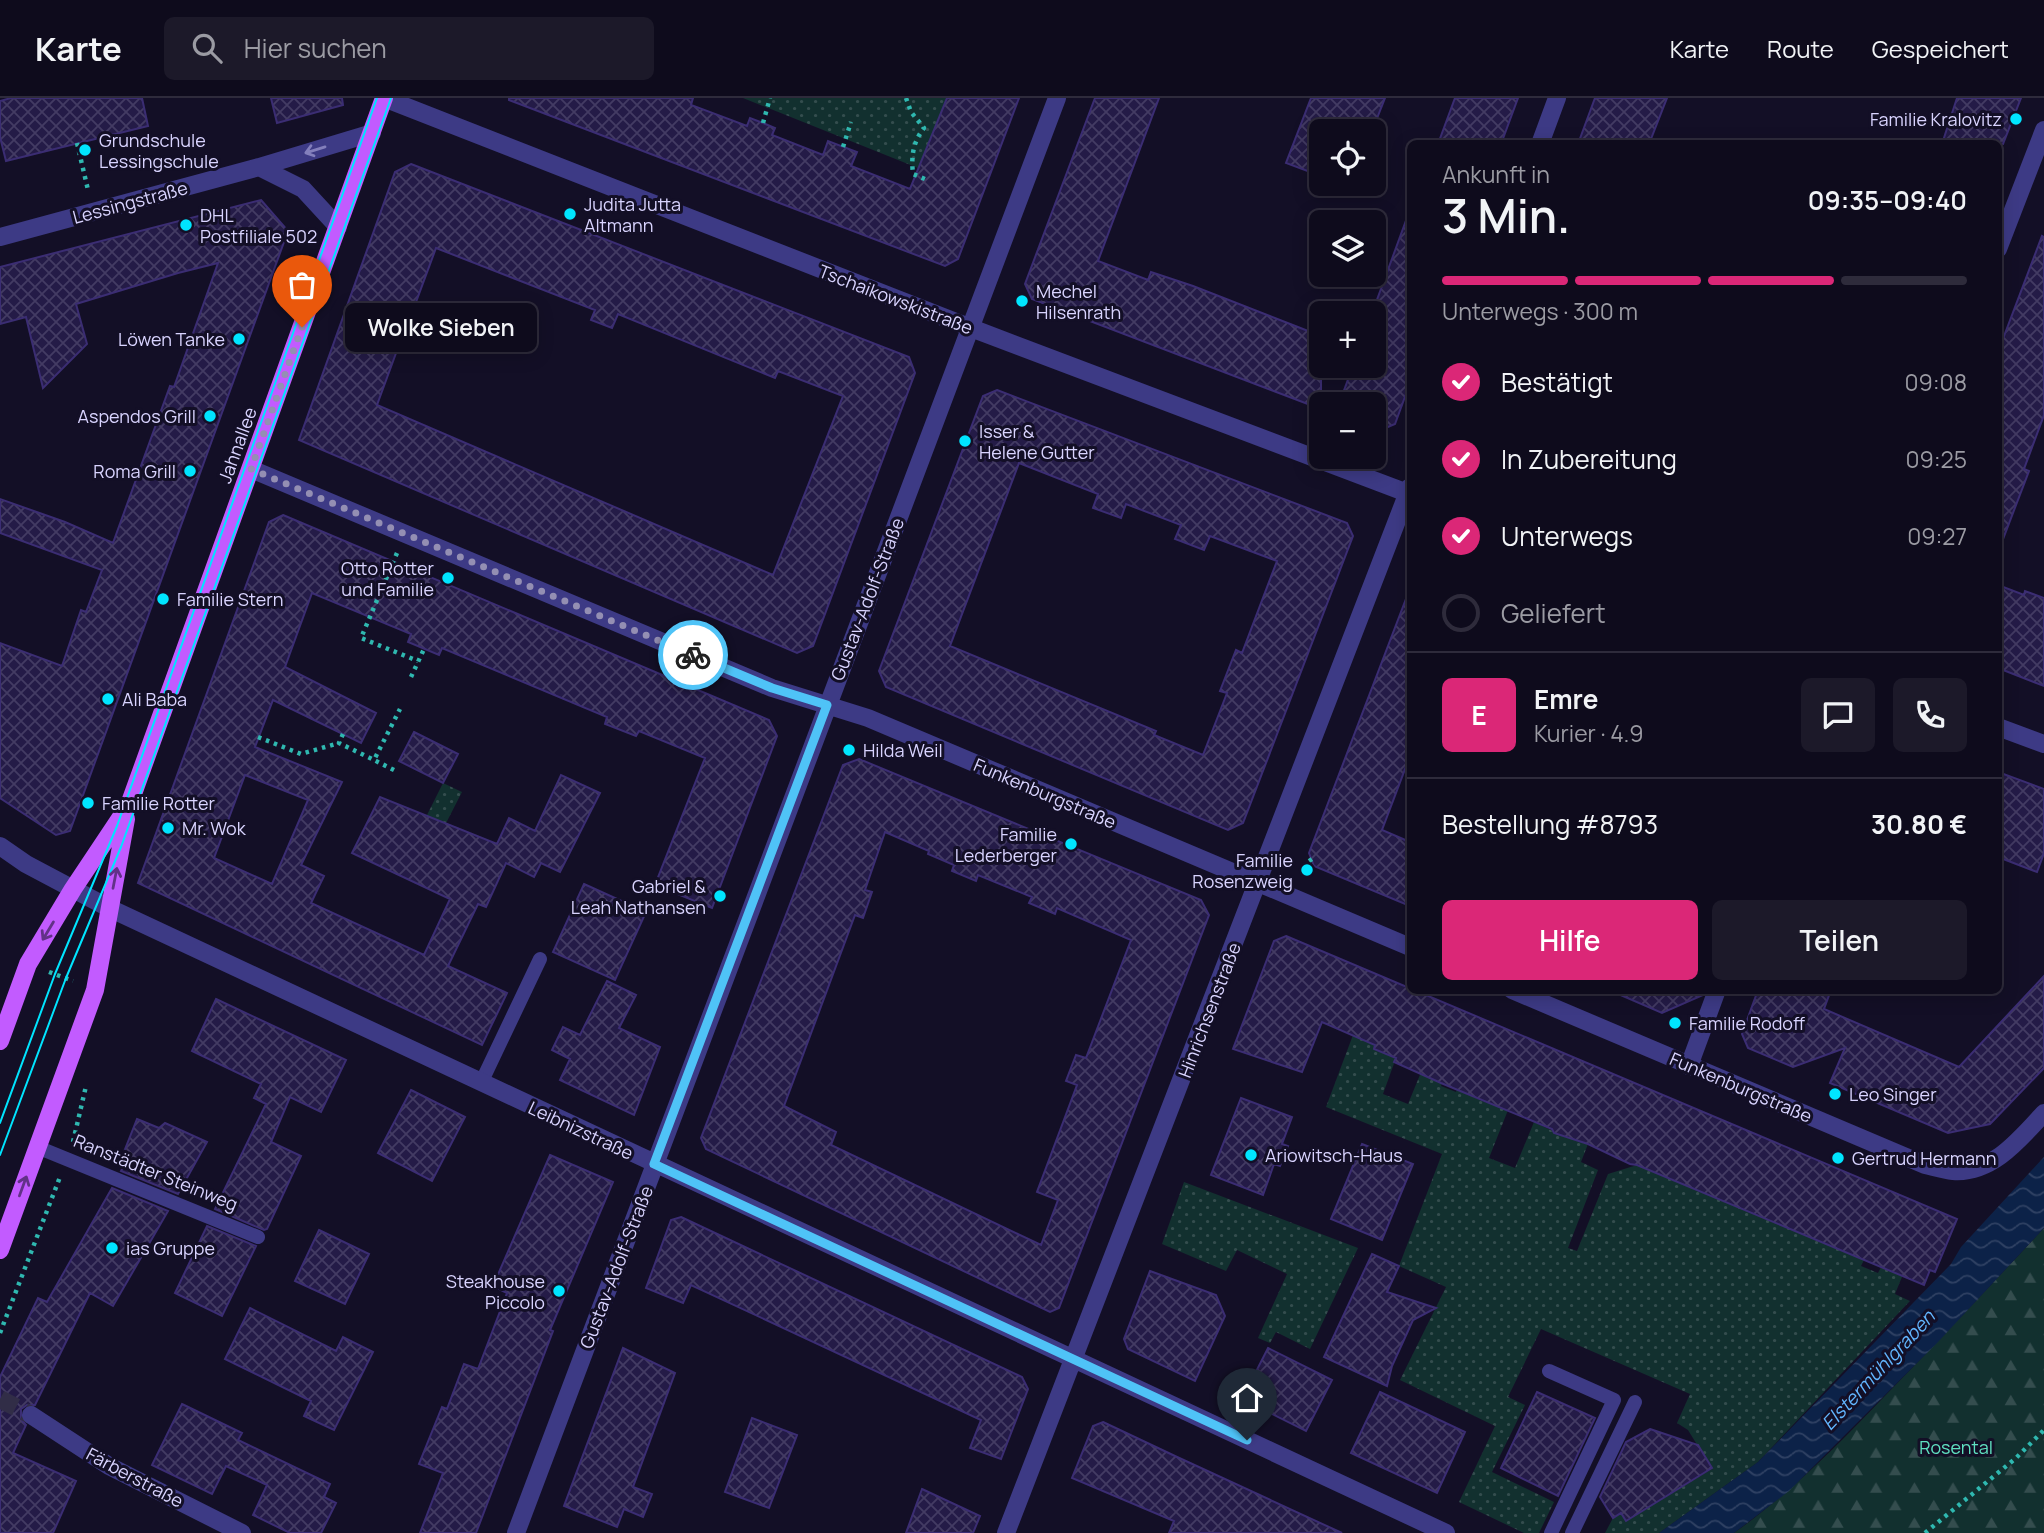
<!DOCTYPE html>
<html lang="de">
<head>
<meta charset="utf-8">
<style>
	body { margin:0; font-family:Manrope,sans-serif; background:#1c1929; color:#f1f3f6; height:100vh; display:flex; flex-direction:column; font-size:26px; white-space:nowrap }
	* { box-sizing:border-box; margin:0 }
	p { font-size:23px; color:#9b9ba3 }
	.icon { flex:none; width:38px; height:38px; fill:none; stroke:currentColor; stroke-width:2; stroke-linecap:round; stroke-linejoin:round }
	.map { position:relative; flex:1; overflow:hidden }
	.panel { position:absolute; left:1407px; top:42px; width:595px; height:854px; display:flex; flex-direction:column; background:#0e0b1c; border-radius:10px; box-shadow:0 4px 18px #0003,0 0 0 2px #2e2b3b }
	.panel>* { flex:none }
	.buttons { position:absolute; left:1309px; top:21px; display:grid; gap:14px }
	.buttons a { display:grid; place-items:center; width:77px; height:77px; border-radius:10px; background:#0e0b1c; box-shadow:0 4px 18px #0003,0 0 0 2px #2e2b3b; font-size:35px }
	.pin { position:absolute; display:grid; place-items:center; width:60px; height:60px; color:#fff; margin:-72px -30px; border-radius:50% 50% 50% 0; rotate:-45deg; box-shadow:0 0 7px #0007 }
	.pin .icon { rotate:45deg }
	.courier { position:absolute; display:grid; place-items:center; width:70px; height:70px; margin:-35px; border:5px solid #4fc3f7; border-radius:50%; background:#fff; color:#222; box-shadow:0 2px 9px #0007 }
	.bubble { position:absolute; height:49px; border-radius:10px; background:#0e0b1c; box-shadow:0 4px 18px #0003,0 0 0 2px #2e2b3b; font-size:23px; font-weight:600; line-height:49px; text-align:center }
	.overview em { font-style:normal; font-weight:600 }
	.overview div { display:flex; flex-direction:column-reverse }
	.overview { display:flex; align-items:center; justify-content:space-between; height:119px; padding:0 35px }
	h1 { font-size:46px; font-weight:600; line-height:52px }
	.bar { display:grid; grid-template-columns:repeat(4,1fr); gap:10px 7px; align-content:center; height:84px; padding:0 35px }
	.bar i { height:9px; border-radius:5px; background:#2e2b3b }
	.bar .active { background:#db2777 }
	.bar p { grid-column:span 4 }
	.line { display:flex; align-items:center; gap:18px; padding:0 35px; border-top:2px solid #2e2b3b }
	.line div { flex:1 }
	.round { display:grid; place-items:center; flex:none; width:74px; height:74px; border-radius:10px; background:#1c1929 }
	ol { padding:0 35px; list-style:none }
	li { display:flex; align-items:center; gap:21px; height:77px }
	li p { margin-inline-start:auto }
	li .icon { padding:7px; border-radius:50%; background:#db2777; color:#fff; stroke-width:4 }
	li:last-child { color:#9b9ba3 }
	li i { width:38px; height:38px; border:4px solid #2e2b3b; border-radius:50% }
	.cta { display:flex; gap:14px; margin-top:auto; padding:14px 35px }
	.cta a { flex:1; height:80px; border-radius:10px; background:#db2777; color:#fff; font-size:28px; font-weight:600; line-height:80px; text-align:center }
	.cta a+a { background:#1c1929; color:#f1f3f6 }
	header { display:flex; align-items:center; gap:42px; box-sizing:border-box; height:98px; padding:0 35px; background:#0e0b1c; border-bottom:2px solid #2e2b3b }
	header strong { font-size:33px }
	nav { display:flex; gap:38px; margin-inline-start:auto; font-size:24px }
	.search { width:490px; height:63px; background:#1c1929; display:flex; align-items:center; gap:18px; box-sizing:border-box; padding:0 24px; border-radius:10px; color:#9b9ba3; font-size:26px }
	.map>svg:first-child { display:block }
	.grass { fill:url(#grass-dots) }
	.forest { fill:url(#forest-firs) }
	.water { fill:url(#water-waves) }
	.building { fill:url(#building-cross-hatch); stroke:#3b2d73; stroke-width:2; fill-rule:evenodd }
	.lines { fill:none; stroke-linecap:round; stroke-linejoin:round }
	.street-tunnel { stroke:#312d47; stroke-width:18; stroke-dasharray:18 9; stroke-linecap:butt }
	.path { stroke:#2fb8b0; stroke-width:4.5; stroke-dasharray:3.5 5; stroke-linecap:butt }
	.lane { stroke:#3d3a85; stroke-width:14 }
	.street { stroke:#3d3a85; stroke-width:18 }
	.primary { stroke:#c25bff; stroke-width:18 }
	.tram { stroke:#00e5ff; stroke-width:2 }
	.oneway { stroke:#837fbc }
	.oneway2 { stroke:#623188 }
	.done { stroke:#948fb3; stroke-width:7; stroke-dasharray:0 12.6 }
	.route { stroke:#4fc3f7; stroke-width:9 }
	.poi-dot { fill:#00e5ff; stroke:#130f26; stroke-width:2.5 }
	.labels { text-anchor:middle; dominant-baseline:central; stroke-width:6; stroke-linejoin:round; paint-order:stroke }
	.poi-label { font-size:18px; fill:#d9d4ff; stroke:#130f26; text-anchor:start }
	.street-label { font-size:18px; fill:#d9d4ff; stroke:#130f26 }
	.park-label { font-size:18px; fill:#5fe0c0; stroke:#130f26 }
	.water-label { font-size:19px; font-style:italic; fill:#62b6ff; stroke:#130f26 }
</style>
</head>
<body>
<header>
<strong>Karte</strong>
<div class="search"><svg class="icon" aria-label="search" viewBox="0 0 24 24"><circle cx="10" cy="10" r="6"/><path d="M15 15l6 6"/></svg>Hier suchen</div>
<nav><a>Karte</a><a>Route</a><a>Gespeichert</a></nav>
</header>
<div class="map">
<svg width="2044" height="1435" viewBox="0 0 2044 1435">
	<defs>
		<pattern id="grass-dots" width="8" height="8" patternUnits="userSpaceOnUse" patternTransform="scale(1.75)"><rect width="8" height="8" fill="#12302f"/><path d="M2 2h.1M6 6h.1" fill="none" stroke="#344d4e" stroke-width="1.8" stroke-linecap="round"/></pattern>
		<pattern id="forest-firs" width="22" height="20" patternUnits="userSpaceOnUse" patternTransform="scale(1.75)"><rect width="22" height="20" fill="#12302f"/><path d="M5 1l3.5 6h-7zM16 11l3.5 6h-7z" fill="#344d4e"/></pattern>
		<pattern id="water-waves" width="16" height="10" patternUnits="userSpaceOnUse" patternTransform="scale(1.75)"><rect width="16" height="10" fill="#0c2248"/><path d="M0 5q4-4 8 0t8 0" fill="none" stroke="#2f4163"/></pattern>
		<pattern id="building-cross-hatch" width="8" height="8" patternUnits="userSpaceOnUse" patternTransform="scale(1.75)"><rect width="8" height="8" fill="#241b47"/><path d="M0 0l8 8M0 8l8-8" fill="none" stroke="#433b63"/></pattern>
	</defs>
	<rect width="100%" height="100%" fill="#130f26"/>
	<path class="grass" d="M743 0H952L935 29 918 70Z
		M443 685 462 694 443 731 424 723Z
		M1353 937 1376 946 1374 951 1396 960 1383 996 1408 1006 1424 967 1445 976 1441 988 1456 994 1459 986 1475 993 1473 999 1487 1005 1491 999 1510 1007 1489 1060 1515 1070 1534 1024 1567 1040 1571 1032 1577 1042 1588 1046 1581 1064 1598 1072 1568 1150 1577 1153 1608 1076 1637 1067 1864 1162 1861 1168 1878 1175 1883 1165 1904 1174 1895 1196 1910 1203 1758 1364 1659 1435H1605L1613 1420 1621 1415 1626 1423 1712 1371 1688 1332 1677 1325 1690 1296 1541 1231 1508 1299 1525 1307 1492 1374 1554 1404 1539 1435H1524L1459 1404 1495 1328 1400 1282 1446 1189 1399 1168 1442 1056 1326 1009Z
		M1184 1084 1358 1150 1310 1251 1276 1234 1270 1245 1258 1240 1287 1176 1237 1152 1226 1173 1162 1146Z"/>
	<path class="forest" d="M2044 1130V1435H1734C1789 1396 1835 1350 1881 1302 1937 1245 1990 1188 2044 1130Z"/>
	<path class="water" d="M2044 1059V1130L1938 1244 1789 1393 1734 1435H1659L1758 1364 1951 1166 1961 1149Z"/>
	<path class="building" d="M11 0H142L148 28 6 63 0 39V3Z
		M271 0H342L343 7 277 25Z
		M509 0H693L691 7 747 28 750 20 763 25 775 30 772 37 823 57 828 43 857 54 851 68 910 91 947 0H1019L958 161 945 168 509 2Z
		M1095 0H1159L1098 163 1148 182 1151 174 1193 188 1321 238V311L1032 201 1025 186Z
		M1311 0H1385L1372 33H1321V78L1286 65Z
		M1455 0H1518L1501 46H1438Z
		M1595 0H1667L1649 46H1578Z
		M1957 0H2021L2003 46H1942Z
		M411 66 909 259 915 275 813 548 797 555 299 342 395 74ZM436 150 595 212 591 222 612 230 618 216 775 280 778 273 843 298 773 477 377 307 399 247 411 252 423 219 412 215Z
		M261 102 288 133 70 733 56 737 0 700V545L62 568 81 512 86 514 102 472 0 435V401L65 424 113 445 170 288 174 289 218 165 178 175 76 206 87 246 43 290 26 219 0 226V169Z
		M1408 117H1410V285L1395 326 1374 335V306H1339L1353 268H1374V210Z
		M2042 138 2044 139V317L2024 371 2029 373 2000 449 1998 448V254Z
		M997 292 1347 425 1353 438 1243 725 1228 732 886 589 879 573 983 298ZM1019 365 1098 396 1093 410 1121 420 1126 406 1181 427 1175 441 1204 452 1210 438 1277 463 1242 555 1236 552 1220 593 1227 595 1203 657 1154 637 1156 633 950 548Z
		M283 417 769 622 777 638 712 810 655 787 705 660 639 633 636 638 605 626 607 619 442 550 439 557 408 544 411 536 312 495 285 569 376 615 361 645 273 602 255 649 342 684 301 767 324 778 311 805 424 857 450 801 352 755 380 699 497 746 509 720 535 733 561 677 600 695 560 774 541 765 534 779 506 765 486 809 478 806 448 868 507 895 482 947 138 785 269 424ZM245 677 308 702 272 786 214 760Z
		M1998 487 2024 497 2025 493 2044 500V588L1998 570Z
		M1409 493H1410V658L1382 732 1410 744V808L1314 768 1309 755Z
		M414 634 458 656 443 685 399 663Z
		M859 661 1201 802 1209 817 1059 1210 1050 1214 706 1051 701 1040 843 667ZM885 734 929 753 928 756 954 767 952 773 976 783 978 777 1032 799 1029 805 1055 816 1057 810 1131 842 1086 960 1076 957 1066 983 1077 987 1037 1094 1058 1102 1041 1147 831 1047 836 1034 784 1008 855 817 863 820 872 794 865 792Z
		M1998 674 2044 691V755L2037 774 1998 759Z
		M584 786 646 814 615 882 553 854Z
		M1286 838 1957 1121 1935 1174 1930 1172 1924 1187 1637 1067 1630 1066 1588 1046 1554 1035 1552 1031 1441 985 1394 964 1396 960 1374 951 1375 947 1322 924 1302 974 1233 951 1274 843Z
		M2044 878V970L1990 1026 1948 1035 1830 985 1845 950 1793 969 1748 950 1742 936 1758 892H1831L1824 911 1959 969Z
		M607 883 636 897 619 930 660 949 634 1017 560 982 570 961 552 952 563 929 580 937Z
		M1609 892H1705L1703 897 1662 915Z
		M216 901 346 962 321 1014 290 999 271 1044 301 1058 267 1131 264 1132 215 1111 266 1006 254 1000 261 986 192 953Z
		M411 992 465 1019 432 1083 378 1055Z
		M1241 1000 1292 1019 1282 1046 1288 1048 1280 1068 1274 1066 1263 1097 1211 1077Z
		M137 1021 159 1030 165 1025 207 1044 178 1096 121 1073 125 1066 120 1064Z
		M1362 1046 1413 1066 1382 1142 1331 1121Z
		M550 1057 613 1084 550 1232 553 1233 476 1435H420L443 1375 419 1366 442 1309 447 1311 464 1266 478 1271 507 1195 493 1188Z
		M112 1090 168 1113 113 1208 90 1195 35 1307H27L21 1311V1321L26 1327 13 1355 76 1383 53 1435H0V1279L38 1200 47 1204Z
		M681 1119 1022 1279 1028 1291 1001 1361 970 1350 981 1322 691 1187 683 1205 646 1190 671 1122Z
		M207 1128 256 1148 222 1218 175 1195Z
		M319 1132 369 1156 345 1206 295 1183Z
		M1372 1156 1399 1168 1387 1194 1436 1210 1413 1222 1392 1268 1387 1288 1324 1259Z
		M1150 1173 1216 1197 1225 1218 1195 1283 1128 1251 1124 1241Z
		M250 1210 336 1253 343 1239 373 1254 334 1332 304 1318 311 1303 225 1261Z
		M623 1250 675 1275 633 1389 652 1396 643 1419 624 1411 617 1429 564 1408Z
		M1268 1250 1332 1282 1306 1333 1242 1301Z
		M1380 1294 1465 1334 1437 1395 1351 1355Z
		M1537 1294 1595 1320 1558 1398 1501 1370Z
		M182 1306 242 1335 238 1342 330 1386 324 1399 336 1405 321 1435H290L253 1417 267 1387 226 1368 212 1396 152 1367Z
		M752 1320 797 1337 769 1410 725 1394Z
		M1103 1324 1175 1358 1342 1435H1169L1174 1423 1072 1380 1093 1328Z
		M1650 1331 1698 1347 1712 1370 1626 1423 1621 1415 1613 1420 1600 1399 1626 1344Z
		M922 1391 980 1418 973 1435H906Z"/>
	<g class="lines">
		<path class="street-tunnel" d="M0 1301 31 1317"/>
		<path class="path" d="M906 0 911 14 924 30C913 44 911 58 913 76L925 81
			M763 25 770 0
			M77 45 88 92
			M843 49 851 24
			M397 455 361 540 418 563
			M411 579 424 551
			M343 636 339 645 374 662
			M258 639 301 656 339 645
			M394 672 374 662 400 611
			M1309 763 1312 761
			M49 874 73 883
			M73 1044 86 988
			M0 1235 60 1079
			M1925 1435 2016 1360 2044 1332"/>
		<path class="lane" d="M481 985 540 861
			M37 1049 258 1139
			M1549 1273 1614 1302 1551 1435
			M1572 1435 1635 1304"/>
		<path class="street" d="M384 0 971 230 1410 396
			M1540 46 1557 0
			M259 69 303 91 338 129
			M0 139 259 69 372 35
			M1998 151 2044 32
			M251 371 772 590 868 620 1410 849
			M1998 629 2044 646
			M0 748 26 766 109 810 1446 1435
			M1512 892 1925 1067C1934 1069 1944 1072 1953 1073 1992 1076 2020 1041 2044 1015
			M1689 968 1717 892
			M31 1317 109 1368 242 1435
			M516 1435 1057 0
			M1006 1435 1410 389"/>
		<path class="primary" d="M0 943 28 866 73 791 129 707 384 0
			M0 1152 95 892 126 721"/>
		<path class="tram" d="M0 1025 55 876 117 728 377 0
			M0 1057 66 880 121 749 391 0"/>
	</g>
	<defs><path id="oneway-shaft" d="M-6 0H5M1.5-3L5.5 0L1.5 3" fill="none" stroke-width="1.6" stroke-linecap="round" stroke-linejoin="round" transform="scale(1.75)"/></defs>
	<use class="oneway" href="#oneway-shaft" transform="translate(315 52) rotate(163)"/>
	<g class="oneway2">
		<use href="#oneway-shaft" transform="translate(115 780) rotate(-79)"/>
		<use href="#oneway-shaft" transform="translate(48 833) rotate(121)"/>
		<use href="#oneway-shaft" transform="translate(23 1088) rotate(-70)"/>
	</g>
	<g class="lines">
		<path class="done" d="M302 229 251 371 693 557"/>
		<path class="route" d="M693 557 772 590 827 607 654 1066 1247 1342"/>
	</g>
	<g class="poi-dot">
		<circle cx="2016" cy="21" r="7"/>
		<circle cx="85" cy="52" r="7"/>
		<circle cx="570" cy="116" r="7"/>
		<circle cx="186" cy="127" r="7"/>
		<circle cx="1022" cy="203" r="7"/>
		<circle cx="239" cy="241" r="7"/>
		<circle cx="210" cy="318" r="7"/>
		<circle cx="965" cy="343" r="7"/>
		<circle cx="190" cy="373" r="7"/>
		<circle cx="448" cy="480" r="7"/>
		<circle cx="163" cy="501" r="7"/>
		<circle cx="108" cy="601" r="7"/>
		<circle cx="849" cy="652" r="7"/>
		<circle cx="88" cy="705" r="7"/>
		<circle cx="168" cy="730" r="7"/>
		<circle cx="1071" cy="746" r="7"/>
		<circle cx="1307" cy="772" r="7"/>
		<circle cx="720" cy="798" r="7"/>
		<circle cx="1675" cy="925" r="7"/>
		<circle cx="1835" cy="996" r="7"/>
		<circle cx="1251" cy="1057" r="7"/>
		<circle cx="1838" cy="1060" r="7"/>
		<circle cx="112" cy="1150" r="7"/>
		<circle cx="559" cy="1193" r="7"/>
	</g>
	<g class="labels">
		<g class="poi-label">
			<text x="2002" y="21" text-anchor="end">Familie Kralovitz</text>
			<text x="99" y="42">Grundschule<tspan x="99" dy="21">Lessingschule</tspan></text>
			<text x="584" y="106">Judita Jutta<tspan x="584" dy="21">Altmann</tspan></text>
			<text x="200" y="117">DHL<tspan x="200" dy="21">Postfiliale 502</tspan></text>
			<text x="1036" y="193">Mechel<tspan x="1036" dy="21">Hilsenrath</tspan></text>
			<text x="225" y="241" text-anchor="end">Löwen Tanke</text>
			<text x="196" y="318" text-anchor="end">Aspendos Grill</text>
			<text x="979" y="333">Isser &amp;<tspan x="979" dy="21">Helene Gutter</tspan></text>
			<text x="176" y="373" text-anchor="end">Roma Grill</text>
			<text x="434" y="470" text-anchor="end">Otto Rotter<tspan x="434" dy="21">und Familie</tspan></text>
			<text x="177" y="501">Familie Stern</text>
			<text x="122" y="601">Ali Baba</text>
			<text x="863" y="652">Hilda Weil</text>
			<text x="102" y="705">Familie Rotter</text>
			<text x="182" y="730">Mr. Wok</text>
			<text x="1057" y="736" text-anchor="end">Familie<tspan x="1057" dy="21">Lederberger</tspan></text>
			<text x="1293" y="762" text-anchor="end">Familie<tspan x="1293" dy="21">Rosenzweig</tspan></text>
			<text x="706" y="788" text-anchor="end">Gabriel &amp;<tspan x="706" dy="21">Leah Nathansen</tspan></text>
			<text x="1689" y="925">Familie Rodoff</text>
			<text x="1849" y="996">Leo Singer</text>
			<text x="1265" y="1057">Ariowitsch-Haus</text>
			<text x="1852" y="1060">Gertrud Hermann</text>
			<text x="126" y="1150">ias Gruppe</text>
			<text x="545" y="1183" text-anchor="end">Steakhouse<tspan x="545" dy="21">Piccolo</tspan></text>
		</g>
		<g class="street-label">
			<text transform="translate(130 104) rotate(-15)">Lessingstraße</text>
			<text transform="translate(896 201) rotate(21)">Tschaikowskistraße</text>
			<text transform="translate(237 347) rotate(-70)">Jahnallee</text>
			<text transform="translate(867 501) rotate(-69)">Gustav-Adolf-Straße</text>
			<text transform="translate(1045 695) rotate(23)">Funkenburgstraße</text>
			<text transform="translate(1209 912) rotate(-69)">Hinrichsenstraße</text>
			<text transform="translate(1741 989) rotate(23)">Funkenburgstraße</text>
			<text transform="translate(581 1032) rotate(25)">Leibnizstraße</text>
			<text transform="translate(156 1074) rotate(22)">Ranstädter Steinweg</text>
			<text transform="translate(616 1169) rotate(-69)">Gustav-Adolf-Straße</text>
			<text transform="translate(135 1379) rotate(28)">Färberstraße</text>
		</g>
		<g class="park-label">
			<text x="1956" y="1349">Rosental</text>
		</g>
		<g class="water-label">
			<text transform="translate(1878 1272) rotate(-47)">Elstermühlgraben</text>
		</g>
	</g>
</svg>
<div class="buttons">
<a><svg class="icon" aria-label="locate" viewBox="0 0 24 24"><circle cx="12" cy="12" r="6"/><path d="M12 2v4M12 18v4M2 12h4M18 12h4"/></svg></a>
<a><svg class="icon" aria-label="layers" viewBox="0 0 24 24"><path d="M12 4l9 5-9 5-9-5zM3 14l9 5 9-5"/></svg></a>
<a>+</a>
<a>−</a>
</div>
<div class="pin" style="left:302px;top:229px;background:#ea580c"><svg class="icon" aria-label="bag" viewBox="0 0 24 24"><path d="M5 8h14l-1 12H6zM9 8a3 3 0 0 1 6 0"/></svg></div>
<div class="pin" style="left:1247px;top:1342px;background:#1f2937"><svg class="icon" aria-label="home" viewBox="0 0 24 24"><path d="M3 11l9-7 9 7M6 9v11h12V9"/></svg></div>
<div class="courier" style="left:693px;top:557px"><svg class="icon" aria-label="bike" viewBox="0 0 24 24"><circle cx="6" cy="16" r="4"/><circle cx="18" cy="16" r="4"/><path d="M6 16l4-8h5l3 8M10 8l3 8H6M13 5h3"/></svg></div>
<div class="bubble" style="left:345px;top:205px;width:192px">Wolke Sieben</div>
<section class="panel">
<div class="overview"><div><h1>3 Min.</h1><p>Ankunft in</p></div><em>09:35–09:40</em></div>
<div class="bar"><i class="active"></i><i class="active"></i><i class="active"></i><i></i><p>Unterwegs · 300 m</p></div>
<ol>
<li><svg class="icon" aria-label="check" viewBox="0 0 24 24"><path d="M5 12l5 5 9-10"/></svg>Bestätigt<p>09:08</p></li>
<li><svg class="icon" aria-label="check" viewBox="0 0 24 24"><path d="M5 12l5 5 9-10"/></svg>In Zubereitung<p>09:25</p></li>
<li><svg class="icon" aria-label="check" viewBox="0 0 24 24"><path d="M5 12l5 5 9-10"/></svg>Unterwegs<p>09:27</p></li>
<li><i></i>Geliefert</li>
</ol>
<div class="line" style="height:126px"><b class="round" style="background:#db2777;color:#fff">E</b><div><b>Emre</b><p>Kurier · 4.9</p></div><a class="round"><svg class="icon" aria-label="chat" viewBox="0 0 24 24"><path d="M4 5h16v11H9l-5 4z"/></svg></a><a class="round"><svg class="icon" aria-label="phone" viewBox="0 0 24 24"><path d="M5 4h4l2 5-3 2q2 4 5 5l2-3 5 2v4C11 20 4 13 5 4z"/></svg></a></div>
<div class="line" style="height:91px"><div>Bestellung #8793</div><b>30.80 €</b></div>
<div class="cta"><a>Hilfe</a><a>Teilen</a></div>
</section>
</div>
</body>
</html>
